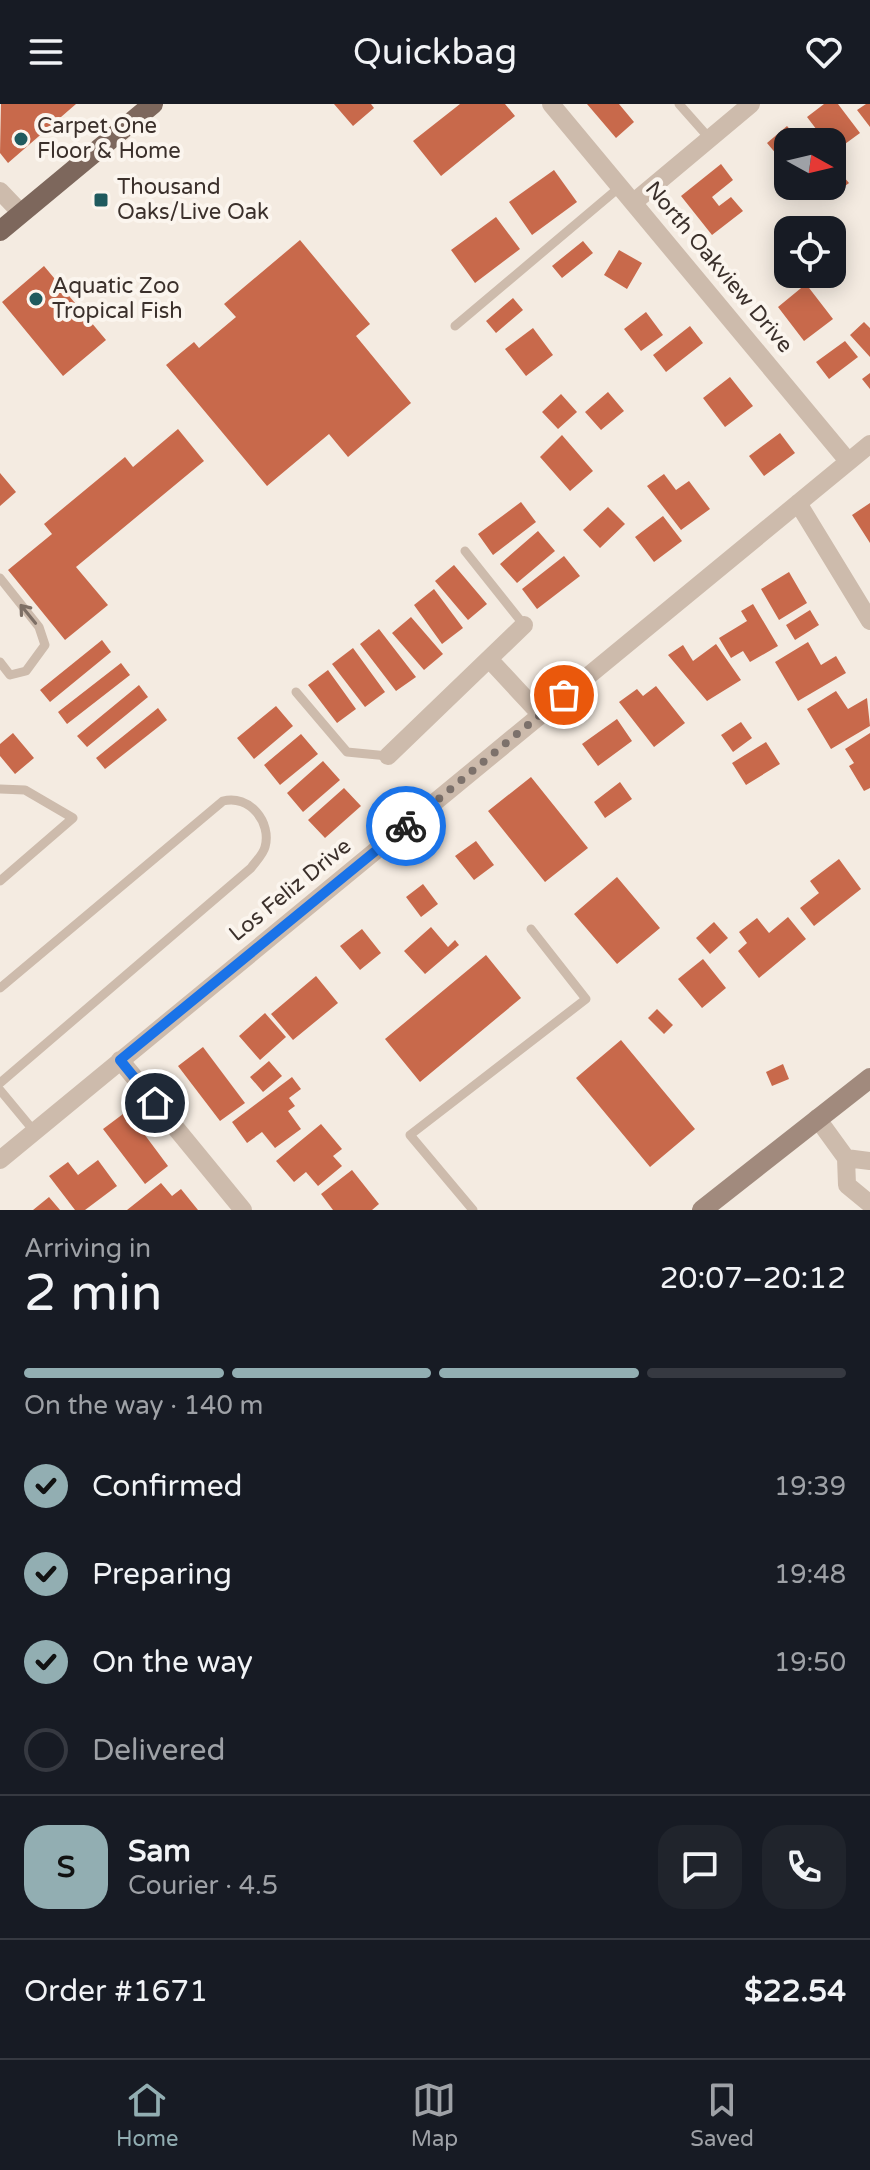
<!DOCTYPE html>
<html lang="en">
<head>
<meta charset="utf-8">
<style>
	body { margin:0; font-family:"Varela Round",sans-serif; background:#20242c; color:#f1f3f6; height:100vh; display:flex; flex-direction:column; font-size:30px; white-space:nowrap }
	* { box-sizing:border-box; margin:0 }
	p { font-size:26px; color:#9ea1a6 }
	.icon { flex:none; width:44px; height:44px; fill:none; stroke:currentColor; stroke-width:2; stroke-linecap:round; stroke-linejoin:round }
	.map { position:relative; height:1106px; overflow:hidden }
	.side { display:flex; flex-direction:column; background:#171b24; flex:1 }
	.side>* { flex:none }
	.needle { width:52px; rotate:98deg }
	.buttons { position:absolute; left:774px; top:24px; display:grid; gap:16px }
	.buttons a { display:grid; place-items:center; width:72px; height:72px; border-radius:16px; background:#171b24; box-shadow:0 4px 20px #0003; font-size:40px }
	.pin { position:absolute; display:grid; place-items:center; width:68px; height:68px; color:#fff; margin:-34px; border:4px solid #fff; border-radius:50%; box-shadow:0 2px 8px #0007 }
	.courier { position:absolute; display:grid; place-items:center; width:80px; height:80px; margin:-40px; border:6px solid #1a73e8; border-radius:50%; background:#fff; color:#222; box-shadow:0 2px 10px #0007 }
	.summary em { font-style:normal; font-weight:600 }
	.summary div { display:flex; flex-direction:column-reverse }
	.summary { display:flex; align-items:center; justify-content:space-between; height:136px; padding:0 24px }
	h1 { font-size:52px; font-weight:600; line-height:60px }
	.bar { display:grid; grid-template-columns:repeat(4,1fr); gap:12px 8px; align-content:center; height:96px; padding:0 24px }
	.bar i { height:10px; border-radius:6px; background:#363941 }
	.bar .active { background:#92aeb2 }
	.bar p { grid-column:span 4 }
	.line { display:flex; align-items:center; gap:20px; padding:0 24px; border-top:2px solid #363941 }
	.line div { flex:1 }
	.round { display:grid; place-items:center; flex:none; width:84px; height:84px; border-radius:24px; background:#20242c }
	ol { padding:0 24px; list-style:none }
	li { display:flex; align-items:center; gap:24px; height:88px }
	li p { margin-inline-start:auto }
	li .icon { padding:8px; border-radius:50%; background:#92aeb2; color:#111; stroke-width:4 }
	li:last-child { color:#9ea1a6 }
	li i { width:44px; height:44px; border:4px solid #363941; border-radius:50% }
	header { display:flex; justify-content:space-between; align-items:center; height:104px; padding:0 24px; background:#171b24; font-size:36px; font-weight:600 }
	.tab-bar { display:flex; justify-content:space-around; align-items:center; height:112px; border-top:2px solid #363941; background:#171b24; font-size:22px; color:#9ea1a6 }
	.tab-bar a { display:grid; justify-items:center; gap:4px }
	.tab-bar .active { color:#92aeb2 }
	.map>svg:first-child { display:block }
	.building { fill:#c8694b }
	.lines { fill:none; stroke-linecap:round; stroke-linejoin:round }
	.service { stroke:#cdbbac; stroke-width:9 }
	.minor { stroke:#cdbbac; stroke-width:18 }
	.secondary { stroke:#a18a7d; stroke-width:20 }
	.primary { stroke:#7d675c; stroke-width:20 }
	.oneway { stroke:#7d6f65 }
	.done { stroke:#7c716b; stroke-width:8; stroke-dasharray:0 14.4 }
	.route { stroke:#1a73e8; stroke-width:10 }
	.poi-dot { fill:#1f5a5e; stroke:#fbf5ee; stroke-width:3 }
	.labels { text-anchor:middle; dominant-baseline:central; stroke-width:8; stroke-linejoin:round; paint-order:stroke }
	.poi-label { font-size:22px; fill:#3b302b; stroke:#fbf5ee; text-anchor:start }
	.street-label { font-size:22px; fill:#3b302b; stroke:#fbf5ee }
</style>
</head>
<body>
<header><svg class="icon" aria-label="menu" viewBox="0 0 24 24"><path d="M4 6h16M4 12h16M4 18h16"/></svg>Quickbag<svg class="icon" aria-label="heart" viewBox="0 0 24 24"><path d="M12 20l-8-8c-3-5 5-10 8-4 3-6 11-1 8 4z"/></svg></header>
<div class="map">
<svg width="870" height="1106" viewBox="0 0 870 1106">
	<rect width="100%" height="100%" fill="#f4ebe1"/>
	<path class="building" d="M76 0 8 59 0 49 1 0Z
		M334 0H371L374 4 353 22Z
		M460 0H505L515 12 441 72 413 37Z
		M587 0H619L634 18 616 34Z
		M824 0H838L860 29 834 48 832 38H826L807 13Z
		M866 0H870V23L857 6Z
		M787 22 798 35 805 28 814 38H788V64L767 39Z
		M832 59 849 79 841 85 832 76Z
		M721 60 733 76 712 93 719 102 731 93 743 107 712 131 681 92Z
		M554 66 577 98 532 131 509 98Z
		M496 113 520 145 475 179 451 146Z
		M300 136 370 220 356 232 411 299 348 353 329 330 267 382 166 261 194 238 199 244 236 213 224 200Z
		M583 137 593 149 562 174 552 162Z
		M619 146 642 159 627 185 604 171Z
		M44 162 106 236 63 272 2 198Z
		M806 180 833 215 804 237 778 203Z
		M513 194 523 206 496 229 486 217Z
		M646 208 663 231 641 247 624 225Z
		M864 218 870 224V253L850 231Z
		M690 222 703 239 666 268 653 251Z
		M533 224 553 251 526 272 505 245Z
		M845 237 858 253 829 275 816 258Z
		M870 269V285L862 275Z
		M730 273 753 302 725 323 703 294Z
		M608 288 624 307 601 326 585 308Z
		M561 290 577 308 558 325 542 308Z
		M178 325 204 357 76 463 108 501 65 536 8 466 52 430 44 420 125 353 133 363Z
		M780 329 795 349 764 372 749 352Z
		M562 331 593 367 570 387 540 353Z
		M0 369 16 388 0 402Z
		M664 370 676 386 689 377 710 405 681 426 647 382Z
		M521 398 536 418 493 451 478 430Z
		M870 399V439L852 411Z
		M608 403 625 420 600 444 583 426Z
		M663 412 682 437 654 458 635 433Z
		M538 427 555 447 517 479 500 460Z
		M564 452 580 472 537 505 522 485Z
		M454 461 487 500 468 516 435 477Z
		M789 468 807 499 779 516 761 485Z
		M434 485 463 524 442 540 414 501Z
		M753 500 778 542 750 558 743 547 731 554 719 534 747 517 741 507Z
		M810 506 819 521 795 536 786 521Z
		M411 513 443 550 424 566 392 529Z
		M379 525 416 573 396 587 360 540Z
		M102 536 111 548 50 598 40 586Z
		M808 538 821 561 836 552 846 569 798 597 775 558Z
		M716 540 741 576 707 597 668 551 683 541 693 557Z
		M353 544 385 588 365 603 332 560Z
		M121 559 130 571 67 620 58 608Z
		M328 566 356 605 337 619 308 581Z
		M139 581 148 593 87 643 77 632Z
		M656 582 685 619 654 643 619 598 637 585 643 592Z
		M836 587 848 605 867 594 870 622 831 645 807 605Z
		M276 602 293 622 254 655 237 634Z
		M158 604 167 616 105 665 96 654Z
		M617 615 632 637 598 662 582 640Z
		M741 618 752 634 733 648 721 631Z
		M13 629 34 654 15 670 0 652V640Z
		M870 629V684L864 687 849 662 854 659 845 645Z
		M301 630 318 650 280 681 264 661Z
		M766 638 780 660 746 681 732 659Z
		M323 657 340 676 303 708 287 689Z
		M531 673 588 744 545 778 488 707Z
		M620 678 632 695 605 714 594 698Z
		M344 684 361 702 325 734 308 716Z
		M476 737 494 761 474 776 455 752Z
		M839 755 861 785 814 822 800 804 819 789 810 777Z
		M617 773 660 824 617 860 574 810Z
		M423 780 438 800 421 813 406 793Z
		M788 813 806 835 759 874 738 847 747 839 739 828 757 814 769 829Z
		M714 818 728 834 710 850 696 834Z
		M431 823 448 843 455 836 459 841 425 870 404 847Z
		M362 825 381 849 360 866 340 842Z
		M486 851 521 894 420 978 385 935Z
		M703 855 726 884 702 904 678 875Z
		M316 872 338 899 293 936 271 910Z
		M657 905 673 921 664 930 648 914Z
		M265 909 286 933 260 956 239 932Z
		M621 936 695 1025 650 1063 576 974Z
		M203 943 245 999 220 1017 178 962Z
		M269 957 282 972 263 988 250 973Z
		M783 960 789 975 772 982 766 968Z
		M292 973 301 985 289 994 295 1002 288 1007 301 1025 275 1044 262 1028 247 1039 232 1018Z
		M127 1007 168 1062 145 1080 103 1025Z
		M321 1020 342 1045 333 1052 342 1062 318 1082 306 1068 294 1078 276 1057Z
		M98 1056 117 1082 85 1106H75L49 1072 68 1058 78 1071Z
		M352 1066 379 1100 372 1106H333L321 1090Z
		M161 1079 172 1092 181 1085 198 1106H127Z
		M49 1093 60 1106H33Z"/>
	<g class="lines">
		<path class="service" d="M679 0 710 35
			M455 222 621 82
			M465 447 524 521
			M0 474 39 523 45 541 26 567 10 571 0 558
			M296 588 347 648 388 652
			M0 685 25 686 73 714 0 777
			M0 884 223 697C249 690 272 718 265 743 263 751 255 758 251 764L0 979
			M0 986 34 1027
			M473 1106 410 1031 586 895 531 825"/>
		<path class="minor" d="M551 0 848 357
			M0 87 21 109
			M634 98 751 0
			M798 399 870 517
			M489 555 541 611
			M388 652 524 521
			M120 956 243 1106
			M817 1014 846 1054 847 1081 870 1100
			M846 1054 870 1057
			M0 1056 870 340"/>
		<path class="secondary" d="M702 1106 870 974"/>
		<path class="primary" d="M0 127 153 0"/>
	</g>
	<defs><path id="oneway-shaft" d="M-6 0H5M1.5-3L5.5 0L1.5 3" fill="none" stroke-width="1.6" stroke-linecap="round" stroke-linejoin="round" transform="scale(2)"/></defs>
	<use class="oneway" href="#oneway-shaft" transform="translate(28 510) rotate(-129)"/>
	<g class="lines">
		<path class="done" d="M406 722 564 591"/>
		<path class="route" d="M155 999 120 956 406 722"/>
	</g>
	<g class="poi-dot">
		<circle cx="21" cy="35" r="8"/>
		<rect x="93" y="88" width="16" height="16" rx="4"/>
		<circle cx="36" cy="195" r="8"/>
	</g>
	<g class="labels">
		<g class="poi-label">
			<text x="37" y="22">Carpet One<tspan x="37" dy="25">Floor &amp; Home</tspan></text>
			<text x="117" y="83">Thousand<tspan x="117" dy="25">Oaks/Live Oak</tspan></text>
			<text x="52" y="182">Aquatic Zoo<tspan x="52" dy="25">Tropical Fish</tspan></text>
		</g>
		<g class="street-label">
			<text transform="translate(719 163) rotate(50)">North Oakview Drive</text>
			<text transform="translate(290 786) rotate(-39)">Los Feliz Drive</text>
		</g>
	</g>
</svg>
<div class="buttons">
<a><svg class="needle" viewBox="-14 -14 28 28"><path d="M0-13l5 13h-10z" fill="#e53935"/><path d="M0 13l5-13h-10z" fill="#9ea1a6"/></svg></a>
<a><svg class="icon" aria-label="locate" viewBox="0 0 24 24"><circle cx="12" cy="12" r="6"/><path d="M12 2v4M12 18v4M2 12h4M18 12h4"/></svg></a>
</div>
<div class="pin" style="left:564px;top:591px;background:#ea580c"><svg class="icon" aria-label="bag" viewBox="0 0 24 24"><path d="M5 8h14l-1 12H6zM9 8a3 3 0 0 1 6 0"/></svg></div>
<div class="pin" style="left:155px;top:999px;background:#1f2937"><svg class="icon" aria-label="home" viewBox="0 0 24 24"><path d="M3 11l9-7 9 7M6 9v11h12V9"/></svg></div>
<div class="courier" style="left:406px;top:722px"><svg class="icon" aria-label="bike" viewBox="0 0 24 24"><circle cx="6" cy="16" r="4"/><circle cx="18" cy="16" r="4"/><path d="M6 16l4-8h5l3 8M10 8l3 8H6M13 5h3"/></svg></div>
</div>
<section class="side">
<div class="summary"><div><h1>2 min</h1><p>Arriving in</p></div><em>20:07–20:12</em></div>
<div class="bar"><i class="active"></i><i class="active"></i><i class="active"></i><i></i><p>On the way · 140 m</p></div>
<ol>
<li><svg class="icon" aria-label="check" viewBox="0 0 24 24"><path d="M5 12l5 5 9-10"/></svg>Confirmed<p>19:39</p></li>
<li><svg class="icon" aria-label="check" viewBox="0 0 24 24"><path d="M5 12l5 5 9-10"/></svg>Preparing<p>19:48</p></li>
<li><svg class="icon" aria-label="check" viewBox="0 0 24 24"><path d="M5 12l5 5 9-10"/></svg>On the way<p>19:50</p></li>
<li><i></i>Delivered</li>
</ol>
<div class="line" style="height:144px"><b class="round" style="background:#92aeb2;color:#111">S</b><div><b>Sam</b><p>Courier · 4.5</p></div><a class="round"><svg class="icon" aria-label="chat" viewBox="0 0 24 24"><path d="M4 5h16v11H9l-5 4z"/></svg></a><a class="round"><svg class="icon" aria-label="phone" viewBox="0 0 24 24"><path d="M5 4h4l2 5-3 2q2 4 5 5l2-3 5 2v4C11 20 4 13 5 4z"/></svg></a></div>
<div class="line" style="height:104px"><div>Order #1671</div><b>$22.54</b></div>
</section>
<nav class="tab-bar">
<a class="active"><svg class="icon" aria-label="home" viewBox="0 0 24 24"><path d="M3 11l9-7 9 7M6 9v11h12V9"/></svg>Home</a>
<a><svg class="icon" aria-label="map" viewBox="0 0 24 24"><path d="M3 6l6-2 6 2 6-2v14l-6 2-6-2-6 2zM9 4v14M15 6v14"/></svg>Map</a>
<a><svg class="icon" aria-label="saved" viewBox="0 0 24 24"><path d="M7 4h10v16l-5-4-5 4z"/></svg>Saved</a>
</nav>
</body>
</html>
